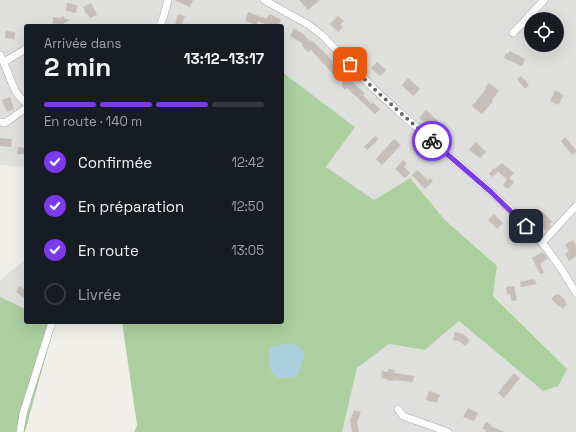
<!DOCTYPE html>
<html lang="fr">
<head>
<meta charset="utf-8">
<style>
	body { margin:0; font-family:"Space Grotesk",sans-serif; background:#20242c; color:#f1f3f6; height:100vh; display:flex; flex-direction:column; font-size:15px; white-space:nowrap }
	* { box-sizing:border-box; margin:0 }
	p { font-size:13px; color:#9ea1a6 }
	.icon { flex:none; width:22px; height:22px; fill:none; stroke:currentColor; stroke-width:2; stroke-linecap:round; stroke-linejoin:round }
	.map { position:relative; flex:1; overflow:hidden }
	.panel { position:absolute; left:24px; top:24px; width:260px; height:300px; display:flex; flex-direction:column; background:#171b24; border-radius:4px; box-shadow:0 4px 16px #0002 }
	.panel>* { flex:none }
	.tools { position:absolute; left:524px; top:12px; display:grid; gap:8px }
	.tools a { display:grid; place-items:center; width:40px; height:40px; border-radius:50%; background:#171b24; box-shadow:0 4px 16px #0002; font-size:20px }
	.pin { position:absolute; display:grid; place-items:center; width:34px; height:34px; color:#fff; margin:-17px; border-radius:8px; box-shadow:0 2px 6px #0006 }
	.courier { position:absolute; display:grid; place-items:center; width:40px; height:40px; margin:-20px; border:3px solid #7c3aed; border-radius:50%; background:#fff; color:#222; box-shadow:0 1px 5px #0007 }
	.overview em { font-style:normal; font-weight:800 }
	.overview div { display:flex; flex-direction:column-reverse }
	.overview { display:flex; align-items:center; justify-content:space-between; height:68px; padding:0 20px }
	h1 { font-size:26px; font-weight:800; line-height:30px }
	.bar { display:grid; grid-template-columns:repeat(4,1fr); gap:6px 4px; align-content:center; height:48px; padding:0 20px }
	.bar i { height:5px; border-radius:3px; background:#363941 }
	.bar .on { background:#7c3aed }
	.bar p { grid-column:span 4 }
	ol { padding:0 20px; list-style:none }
	li { display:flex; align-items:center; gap:12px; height:44px }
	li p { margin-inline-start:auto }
	li .icon { padding:4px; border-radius:50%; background:#7c3aed; color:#fff; stroke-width:4 }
	li:last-child { color:#9ea1a6 }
	li i { width:22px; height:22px; border:2px solid #363941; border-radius:50% }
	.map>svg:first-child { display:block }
	.residential { fill:#dfdfde; fill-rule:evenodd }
	.forest { fill:#abcf9f }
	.water { fill:#abcfdd }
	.building { fill:#c6beb8 }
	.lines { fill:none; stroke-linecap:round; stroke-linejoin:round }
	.minor-casing { stroke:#a8a8a8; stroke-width:8 }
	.minor { stroke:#fff; stroke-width:7 }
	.done { stroke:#6a6967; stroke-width:4; stroke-dasharray:0 7.2 }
	.route { stroke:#7c3aed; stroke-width:5 }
</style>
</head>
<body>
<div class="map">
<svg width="576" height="432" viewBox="0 0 576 432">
	<rect width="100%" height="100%" fill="#f1efe9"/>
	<path class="residential" d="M0 0H576V432H342L357 368 389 344 425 350 459 321 543 391 566 369 493 295 497 266 445 220 410 178 374 200 326 167 355 127 282 72V26H26V167L0 165ZM531 19H557V45H531Z
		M26 259V309L0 297V280Z"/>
	<path class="forest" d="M282 72 355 127 326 167 374 200 410 178 445 220 497 266 493 296 567 369 558 386 543 391 459 321 425 350 389 344 357 368 342 432H134L137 425 122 322H282Z
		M0 297 26 309V322H55L25 432H0Z"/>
	<path class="water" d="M285 344C295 344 298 344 304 352V357L297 376C291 377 282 380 277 377 267 373 269 356 270 347Z"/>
	<path class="building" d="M174 0H193L190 7Z
		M299 0H320L308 10Z
		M67 3 77 5 76 13 66 11Z
		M91 3 97 15 90 18 87 13 86 14 83 7Z
		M248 12 266 19 270 14 281 20 278 26H274L270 24 269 26H268L258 21 256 25 245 21Z
		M178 14 185 16 181 26 175 25Z
		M62 16 66 19 70 20 64 23 63 26H52L53 17 61 18Z
		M338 16 344 21 340 25 343 27 338 32 330 24Z
		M294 28 303 34 310 41 311 40 322 50 339 68 333 74 311 50 308 52 302 46 303 44 290 36Z
		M6 31 15 32 14 39 5 38Z
		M510 51 525 59 522 66 504 58 506 53 508 54Z
		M377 62 386 70 380 76 371 68Z
		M521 76 529 85 525 89 517 79Z
		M348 77 365 94 363 95 371 104 373 102 380 109 375 114 347 88 345 90 341 86 343 83 342 82 346 78 347 79Z
		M408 78 420 89 413 96 402 85Z
		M489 83 499 91 492 100 493 101 482 114 472 106 486 89 485 88Z
		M555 90 564 95 558 105 550 101Z
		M10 97 14 109 7 112 2 100Z
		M426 110 444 127 438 134 419 118Z
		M375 136 379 139 367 150 364 147Z
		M565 137 576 150V152L572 155 561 141Z
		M0 138 12 139 11 147 0 146Z
		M394 139 401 145 382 165 376 159Z
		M476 142 486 152 480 158 469 150Z
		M18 147 26 148V154H17Z
		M403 160 407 164 404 167 410 173 405 178 395 169Z
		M502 163 514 173 509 178 514 182 508 189 503 185 507 180 496 170 498 172 492 177 489 174 494 168 495 169Z
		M417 170 428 180 430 178 433 181 425 189 412 175Z
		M543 212 552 222 549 224 551 226 546 231 535 218Z
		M494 214 503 223 497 229 488 220Z
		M573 240 576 245V256L569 261 565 254 569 251 565 244Z
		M543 252 548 259 540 263 544 273 540 274 532 258Z
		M534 279 537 284 521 287 520 282Z
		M20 286 26 291V295L24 298 16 292Z
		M514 286 517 300 512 301 510 294H507L506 287Z
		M556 294 558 295 559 294 566 301 565 302 567 304 563 309 560 306V307L551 299Z
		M455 332 463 334 470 340 465 346 459 341 453 340Z
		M388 369 395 370 394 373 414 376 413 382 393 380V381L387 380V379L381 378 382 371 388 372Z
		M514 373 520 378 504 398 498 393Z
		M429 391 440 395 437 403 432 401 431 402 426 400Z
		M468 408 478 413 474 421 463 417Z
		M354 410 361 412 357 422 359 432H352L350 421Z
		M486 422 492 425 491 426 504 432H485L486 430 482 429Z"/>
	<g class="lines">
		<g class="minor-casing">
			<path id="minor" d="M264 0 309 25 323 36 373 88 399 112 491 192 518 217 542 243 548 250 562 270 576 293
				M160 26 164 15 168 0
				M513 33 544 0
				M0 55C9 70 11 92 26 103
				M4 62 26 49
				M0 122 5 123 26 108
				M542 243 576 206
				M398 409 403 416 448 432
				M20 432 23 414 52 322"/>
		</g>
		<use href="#minor" class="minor"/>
	</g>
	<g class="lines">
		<path class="done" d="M350 64 373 88 432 141"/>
		<path class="route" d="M432 141 491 192 526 226"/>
	</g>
</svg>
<div class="tools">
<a><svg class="icon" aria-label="locate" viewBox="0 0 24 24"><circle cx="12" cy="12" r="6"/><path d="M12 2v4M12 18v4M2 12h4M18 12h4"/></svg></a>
</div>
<div class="pin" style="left:350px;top:64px;background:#ea580c"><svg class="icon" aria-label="bag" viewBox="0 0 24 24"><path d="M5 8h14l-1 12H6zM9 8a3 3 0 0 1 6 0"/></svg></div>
<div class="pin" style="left:526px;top:226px;background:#1f2937"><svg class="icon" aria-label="home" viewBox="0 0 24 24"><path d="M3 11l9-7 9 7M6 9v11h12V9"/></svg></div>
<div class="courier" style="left:432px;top:141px"><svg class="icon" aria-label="bike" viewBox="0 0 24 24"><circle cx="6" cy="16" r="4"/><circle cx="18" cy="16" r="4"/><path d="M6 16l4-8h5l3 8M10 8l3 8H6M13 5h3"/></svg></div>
<section class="panel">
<div class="overview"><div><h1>2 min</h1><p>Arrivée dans</p></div><em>13:12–13:17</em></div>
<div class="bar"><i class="on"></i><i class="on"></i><i class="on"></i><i></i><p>En route · 140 m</p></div>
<ol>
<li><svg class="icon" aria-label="check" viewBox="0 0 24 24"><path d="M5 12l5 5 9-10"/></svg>Confirmée<p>12:42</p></li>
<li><svg class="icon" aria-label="check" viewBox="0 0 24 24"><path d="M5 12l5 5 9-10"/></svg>En préparation<p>12:50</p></li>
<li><svg class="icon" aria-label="check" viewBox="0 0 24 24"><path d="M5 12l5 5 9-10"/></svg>En route<p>13:05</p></li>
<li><i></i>Livrée</li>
</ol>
</section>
</div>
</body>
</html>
